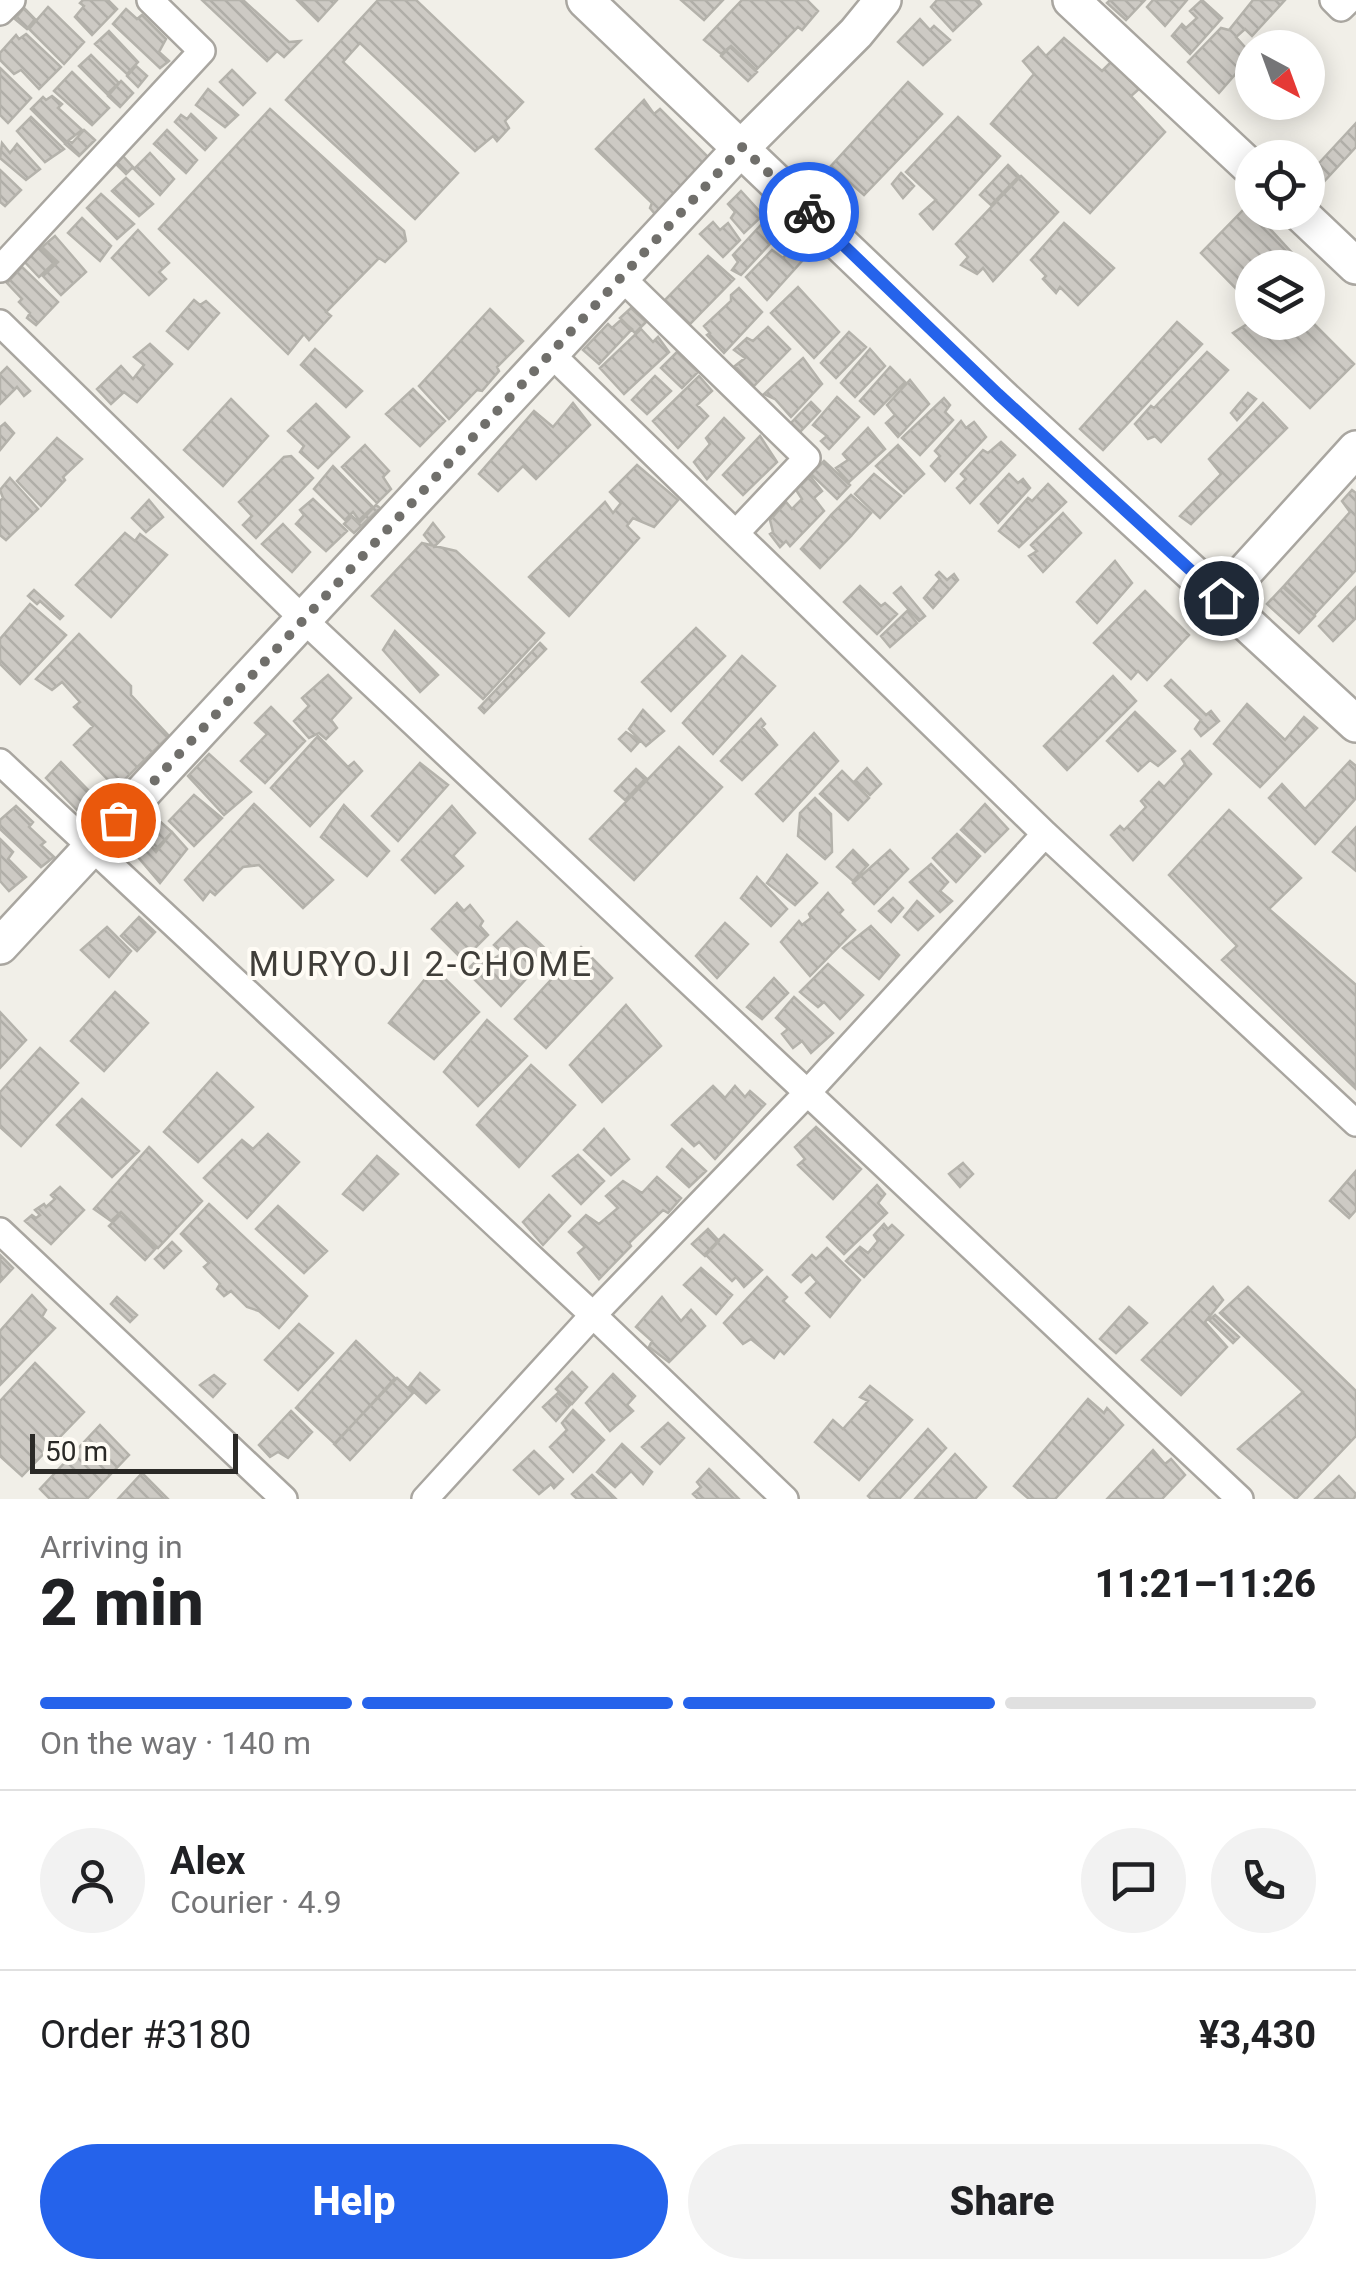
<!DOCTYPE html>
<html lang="en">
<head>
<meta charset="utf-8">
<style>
	body { margin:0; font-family:Roboto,sans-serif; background:#f2f2f2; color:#202124; height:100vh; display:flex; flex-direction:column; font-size:38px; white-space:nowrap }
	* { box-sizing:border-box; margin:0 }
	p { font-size:32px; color:#757577 }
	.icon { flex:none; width:55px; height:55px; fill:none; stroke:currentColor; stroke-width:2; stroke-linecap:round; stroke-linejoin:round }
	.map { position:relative; height:1499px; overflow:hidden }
	.sheet { display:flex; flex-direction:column; background:#fff; flex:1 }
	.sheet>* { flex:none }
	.needle { width:65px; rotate:139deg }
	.fabs { position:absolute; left:1235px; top:30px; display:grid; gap:20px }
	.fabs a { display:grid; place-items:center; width:90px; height:90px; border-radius:50%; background:#fff; box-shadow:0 5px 25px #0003; font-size:50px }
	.scale { position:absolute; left:30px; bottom:25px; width:208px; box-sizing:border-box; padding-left:10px; border:5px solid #2b2a27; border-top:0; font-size:28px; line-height:35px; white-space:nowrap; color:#2b2a27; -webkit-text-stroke:8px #fffcf5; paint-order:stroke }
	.pin { position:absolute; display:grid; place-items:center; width:85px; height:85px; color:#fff; margin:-42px; border:5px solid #fff; border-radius:50%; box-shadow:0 2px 10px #0007 }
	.courier { position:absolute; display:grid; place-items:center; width:100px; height:100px; margin:-50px; border:8px solid #2563eb; border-radius:50%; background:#fff; color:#222; box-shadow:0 2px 12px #0007 }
	.head em { font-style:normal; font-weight:800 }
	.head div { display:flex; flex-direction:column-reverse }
	.head { display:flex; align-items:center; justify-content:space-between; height:170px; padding:0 40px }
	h1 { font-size:65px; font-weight:800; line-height:75px }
	.bar { display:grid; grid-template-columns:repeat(4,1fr); gap:15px 10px; align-content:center; height:120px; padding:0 40px }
	.bar i { height:12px; border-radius:8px; background:#e0e0e0 }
	.bar .current { background:#2563eb }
	.bar p { grid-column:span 4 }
	.line { display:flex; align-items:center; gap:25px; padding:0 40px; border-top:2px solid #e0e0e0 }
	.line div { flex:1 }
	.round { display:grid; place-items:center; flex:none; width:105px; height:105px; border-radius:52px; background:#f2f2f2 }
	.action { display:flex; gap:20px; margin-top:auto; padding:20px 40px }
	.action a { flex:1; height:115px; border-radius:60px; background:#2563eb; color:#fff; font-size:40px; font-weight:800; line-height:115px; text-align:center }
	.action a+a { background:#f2f2f2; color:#202124 }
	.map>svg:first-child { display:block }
	.building { fill:url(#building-back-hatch); stroke:#b4b2ab; stroke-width:2.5 }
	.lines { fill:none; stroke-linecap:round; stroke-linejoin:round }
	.street-casing { stroke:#a9a6a0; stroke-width:30 }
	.secondary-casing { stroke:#a9a6a0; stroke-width:40 }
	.street { stroke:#fff; stroke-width:25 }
	.secondary { stroke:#fff; stroke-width:35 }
	.done { stroke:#706f6b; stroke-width:10; stroke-dasharray:0 18 }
	.route { stroke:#2563eb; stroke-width:12 }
	.labels { text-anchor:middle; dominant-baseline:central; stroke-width:8; stroke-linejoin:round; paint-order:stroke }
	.neighbourhood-label { font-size:35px; letter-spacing:2.5px; fill:#403e39; stroke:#fffcf5 }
</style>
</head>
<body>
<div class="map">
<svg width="1356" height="1499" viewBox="0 0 1356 1499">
	<defs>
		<pattern id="building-back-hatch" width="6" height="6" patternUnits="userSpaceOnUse" patternTransform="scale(2.5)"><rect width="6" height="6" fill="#cdcac4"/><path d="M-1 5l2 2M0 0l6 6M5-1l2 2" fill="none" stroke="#b0aea8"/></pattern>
	</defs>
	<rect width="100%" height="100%" fill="#f1efe8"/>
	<path class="building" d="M83 0H108L117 9 92 35 75 17 84 6 80 3Z
		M202 0H243L289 42 300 41 284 57 277 51 267 61Z
		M297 0H337L318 21Z
		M378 0H416L523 102 505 121 509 128 497 141 493 136 475 151 360 43 343 62 458 173 415 219 286 100Z
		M681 0H723L704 20Z
		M742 0H807L818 11 802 30 798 27 756 70 731 46 721 54 704 40Z
		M937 0H978L981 4 953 31 931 7Z
		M1145 0 1126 20 1107 3 1110 0Z
		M1153 0H1187L1165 26 1147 7Z
		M1202 0 1222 18 1190 54 1172 36 1182 24 1186 28 1197 18 1190 11Z
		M1253 0H1285L1252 36 1245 29 1236 37 1252 55 1219 93 1188 62 1221 28 1229 30Z
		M48 7 84 42 64 64 29 29Z
		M24 8 35 19 27 29 15 19Z
		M126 9 137 19 142 15 166 39 159 52 169 61 160 68 113 24Z
		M920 19 930 30 934 26 950 40 923 65 898 42Z
		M109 31 138 62 127 74 95 44Z
		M26 34 61 67 39 89 21 70 14 74 0 60V53L16 35 19 39Z
		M1064 38 1102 71 1111 62 1139 89 1131 96 1165 132 1090 213 991 124 1034 74 1023 61 1038 47 1046 56Z
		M730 47 757 72 748 81 721 56Z
		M91 55 119 83 107 94 79 66Z
		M136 66 147 76 138 87 127 76Z
		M0 68 31 98 8 123 0 115Z
		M232 70 255 93 243 105 220 82Z
		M72 72 109 108 92 125 54 91Z
		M121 81 133 93 120 107 108 96Z
		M908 82 942 114 864 195 831 166Z
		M208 89 238 115 225 127 196 105Z
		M52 96 62 104 58 108 82 130 65 143 31 109 43 97 46 100Z
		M644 100 654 114 660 109 714 163 660 220 650 208 652 203 596 149Z
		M270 109 404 231 406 241 385 262 379 258 326 312 331 316 309 340 304 334 288 354 159 229Z
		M191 114 216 138 205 150 175 122 181 115 187 119Z
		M31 117 64 149 45 162 17 131Z
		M958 117 1000 156 933 229 920 214 936 200 906 172Z
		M1356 123V147L1318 188 1308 175Z
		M84 130 95 140 79 156 65 144 69 140 72 143Z
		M167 130 197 160 186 173 154 144Z
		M2 143 10 153 17 144 40 169 26 180 0 158Z
		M120 153 133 167 126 174 112 160Z
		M150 153 174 179 160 195 134 169Z
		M1008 165 1019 176 991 205 980 195Z
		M0 170 21 190 5 206 0 202Z
		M901 173 914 186 903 198 892 184Z
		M1021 176 1058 212 993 281 983 268 977 274 961 265 968 257 956 244Z
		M126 178 153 204 139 216 112 191Z
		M741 191 763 215 744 233 731 218 735 212 728 204Z
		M101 194 134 224 117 239 87 208Z
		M1248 205 1306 268H1252V305L1201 253Z
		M770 215 782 231 741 275 732 270 738 262 733 255Z
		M82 218 111 246 100 261 68 233Z
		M713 222 720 230 728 223 740 240 723 257 700 234Z
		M1064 223 1114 268 1078 305 1060 287 1056 293 1043 279 1046 276 1031 260Z
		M138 230 169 263 159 272 166 279 149 295 112 258Z
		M55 236 86 272 61 295 43 276 58 262 42 247Z
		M37 244 55 262 39 277 22 259Z
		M772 250 783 258 788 252 802 261 767 300 746 277Z
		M708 256 734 279 690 324 665 300Z
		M22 267 58 302 36 325 27 318 30 313 19 302 22 299 7 283Z
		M798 287 839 332 814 358 771 313Z
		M739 288 762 312 724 353 707 335 710 333 704 326 731 301V295Z
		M194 300 200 305 206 301 219 313 188 349 167 331Z
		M631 308 646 322 635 333 620 318Z
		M490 309 523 341 497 367 499 371 482 391 477 390 449 419 419 386Z
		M1308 318 1354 364 1310 408 1233 333 1252 321 1308 322Z
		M621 320 632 329 599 364 583 350 608 324 612 328Z
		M1177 322 1202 344 1103 450 1080 429Z
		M768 327 790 349 754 386 735 366 745 358 734 350 747 338 753 341Z
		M641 329 653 342 658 337 669 352 624 394 600 368Z
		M849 332 866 347 836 378 821 363Z
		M150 344 172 364 137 402 124 392 111 404 97 389 121 366 133 379 144 365 134 357Z
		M315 349 362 391 346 407 301 365Z
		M870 349 885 366 855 397 841 383Z
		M677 352 698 372 682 388 661 368Z
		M1207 352 1228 370 1161 442 1155 436 1148 439 1135 424 1151 406 1154 408Z
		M803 358 822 384 791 417 775 399 764 394Z
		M7 367 30 391 24 396 17 387 0 404V374Z
		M890 367 905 382 874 414 860 401Z
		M655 376 671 391 647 414 632 400Z
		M699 376 712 391 697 405 708 416 678 448 653 421Z
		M910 380 929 404 898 437 886 423 895 415 887 405Z
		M413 389 445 421 420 446 386 414Z
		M1248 393 1256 399 1237 420 1231 413Z
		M837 397 859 417 829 449 821 441 827 436 813 425Z
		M944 398 950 405 945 412 953 420 920 455 902 438Z
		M231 399 268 436 223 486 184 450Z
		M811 402 820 411 800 432 791 423Z
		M573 403 590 425 536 479 523 466 498 491 479 474 534 411 553 427Z
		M1263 403 1287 428 1191 524 1180 516 1221 474 1209 459Z
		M316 404 349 437 318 468 300 452 304 446 288 431Z
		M724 418 744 438 707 479 694 462 710 444 706 438Z
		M961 421 966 428 974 422 986 437 945 481 931 466 940 456 935 451Z
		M5 423 14 433 0 450V427Z
		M868 428 885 449 849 482 836 468 848 460 843 454Z
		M760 436 777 462 743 495 723 475Z
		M57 438 82 459 63 477 65 480 41 506 17 481Z
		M1001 442 1015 455 970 503 957 488 966 479 961 474 983 450 988 453Z
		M365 445 389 471 383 477 391 489 377 503 342 467Z
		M898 445 924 474 904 493 876 466Z
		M291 456 313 478 256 538 243 525 252 516 239 502 284 457Z
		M824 461 850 485 837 499 811 474Z
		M637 465 678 500 654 527 633 518 627 526 639 538 569 616 529 577 605 502 613 513 621 503 610 492Z
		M333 466 373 507 359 520 353 512 345 520 314 489Z
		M874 474 901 496 880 518 855 494Z
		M1009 474 1018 483 1023 479 1030 488 998 523 981 504Z
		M810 476 822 491 814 498 824 511 790 546 786 541 780 547 770 534 773 532 770 520 786 502 792 509 802 499 796 490Z
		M10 478 38 509 6 540 0 535V501L3 498 0 490Z
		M1048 484 1066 502 1019 547 999 531 1028 498 1032 501Z
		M1352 490 1356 493V570L1314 615 1284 586 1350 512 1342 501Z
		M851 495 871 513 851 536 831 515Z
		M313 499 347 531 326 551 296 524 304 515 300 510Z
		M149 500 163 517 146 532 132 518Z
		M376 505 380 508 354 533 344 524 352 516 359 523Z
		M1063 513 1081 533 1043 572 1029 556 1037 551 1031 545Z
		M831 515 851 536 820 568 801 549Z
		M433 523 444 537 434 547 424 535Z
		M283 524 310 552 292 572 262 544Z
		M125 533 135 541 140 534 167 555 111 617 76 585Z
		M422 543 456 551 544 633 483 699 372 596Z
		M1115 561 1132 583 1097 623 1077 602Z
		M939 572 947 580 954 574 958 580 933 608 924 598 940 579 936 575Z
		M860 586 881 606 885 603 897 614 877 634 844 602Z
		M901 587 925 616 919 621 894 593Z
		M1283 587 1315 616 1299 633 1267 604Z
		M1356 587V618L1333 641 1319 626Z
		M34 590 63 616 60 619 40 601 37 604 28 596Z
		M1145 591 1189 635 1147 680 1138 671 1131 679 1094 643Z
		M30 604 66 635 20 684 0 664V639Z
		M907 611 917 623 890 647 881 636Z
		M696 628 725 656 671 711 642 682Z
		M395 631 438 675 420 692 383 650Z
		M79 634 131 686V695L169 736 116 788 74 745 93 726 74 707 80 702 62 682 52 690 36 679Z
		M540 643 546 649 484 713 479 708Z
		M742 656 775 686 713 754 683 723Z
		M328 675 351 698 331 720 337 728 326 739 319 733 309 738 294 721 309 706 302 698Z
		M1113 676 1136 701 1067 770 1044 746Z
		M1171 680 1206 715 1211 711 1219 721 1201 736 1195 729 1201 720 1165 686Z
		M1247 704 1285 740 1304 717 1317 728 1260 787 1214 744Z
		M271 707 305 741 265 783 241 761 267 734 255 723Z
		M643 710 664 731 646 746 629 729Z
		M1135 712 1175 751 1158 766 1150 760 1138 771 1107 741Z
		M761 719 765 724 762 727 777 745 742 780 721 761Z
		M626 732 640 741 631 751 619 739Z
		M814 733 838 761 783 821 756 794Z
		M318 736 348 767 354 762 362 771 310 826 271 788Z
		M679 747 722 787 634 880 590 839Z
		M1190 751 1211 774 1133 860 1111 835 1120 826 1124 830 1146 807 1141 801 1159 782 1164 787 1185 764 1182 759Z
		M209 754 251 792 224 815 188 776Z
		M1350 761 1356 766V798L1315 844 1269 798 1282 784 1305 809Z
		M61 762 93 795 78 811 46 778Z
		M420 763 448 785 398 841 372 816Z
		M867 768 881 784 870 795 855 781Z
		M636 769 646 778 625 800 615 791Z
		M842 771 869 798 848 820 820 794Z
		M194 795 222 818 194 846 169 821Z
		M815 798 831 814 832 852 825 859 798 836 800 813Z
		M254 804 333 880 303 908 259 865 243 867 215 895 210 891 203 900 185 880Z
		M985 804 1008 829 985 852 961 830Z
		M344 805 389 851 367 876 321 837Z
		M16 806 33 822 29 827 45 842 41 845 54 857 41 867 0 829V820Z
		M452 806 475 833 453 856 463 866 435 893 402 860Z
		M1229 810 1301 878 1269 909 1356 985V1089L1222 960 1237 946 1169 875Z
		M155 817 172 832 155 850 139 834Z
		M1356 827V871L1333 852Z
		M172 832 187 849 160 883 138 857 150 845 156 852Z
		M957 834 980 856 956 882 933 858Z
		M0 839 13 852 8 859 26 877 9 891 0 881Z
		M853 850 868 865 853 881 837 867Z
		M890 850 908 869 874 904 853 883Z
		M787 855 817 883 795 905 767 883Z
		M931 864 948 882 940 891 952 901 940 912 910 882Z
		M757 877 787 909 771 926 741 898Z
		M828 893 843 910 839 914 855 930 810 976 781 942 799 921 802 925 811 918 809 914Z
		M893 898 903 908 891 922 879 911Z
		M917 901 933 916 918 930 904 917Z
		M457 903 464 911 470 905 483 921 480 926 488 935 463 960 432 929Z
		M139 917 155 932 137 951 121 936Z
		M517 922 550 953 501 1006 466 971 486 951 493 959 503 953 494 945Z
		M725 923 748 944 717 978 696 956Z
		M871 926 899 955 879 979 843 948Z
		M107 927 131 951 109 977 81 950Z
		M581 947 612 978 546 1048 515 1019Z
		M828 964 863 995 840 1019 824 1002 818 1007 800 992Z
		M434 968 479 1012 434 1059 389 1023Z
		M774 978 788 993 762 1019 747 1007Z
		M115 992 148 1023 104 1071 71 1041Z
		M794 997 833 1033 811 1053 802 1041 793 1048 782 1034 788 1029 776 1018Z
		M626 1005 661 1046 602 1102 570 1065Z
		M0 1012 26 1040 0 1068Z
		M487 1020 527 1056 478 1106 444 1072Z
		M40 1048 78 1083 21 1146 0 1127V1092Z
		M531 1065 575 1105 519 1167 477 1125Z
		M217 1073 253 1107 198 1162 164 1132Z
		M713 1086 725 1098 735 1086 745 1097 750 1091 765 1104 715 1159 699 1142 694 1146 672 1125Z
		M82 1099 139 1151 112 1177 57 1125Z
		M816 1127 861 1169 833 1199 798 1165 805 1159 795 1147Z
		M604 1129 629 1159 611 1175 584 1150Z
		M268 1134 299 1162 247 1218 204 1178 242 1140 253 1149Z
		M149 1147 202 1201 158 1248 121 1212 111 1221 94 1209Z
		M682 1149 706 1171 689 1187 667 1167Z
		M578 1155 604 1181 581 1204 553 1176Z
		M377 1156 398 1174 363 1210 343 1194Z
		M963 1163 973 1174 960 1187 949 1174Z
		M1356 1171V1210L1349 1218 1330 1201Z
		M657 1177 681 1198 668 1213 663 1210 629 1243 631 1246 599 1279 578 1253 585 1247 569 1232 586 1215 599 1224 618 1208 606 1196 623 1181 642 1193Z
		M877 1185 885 1194 878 1203 887 1213 844 1254 827 1237Z
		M60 1187 84 1210 51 1244 25 1221 32 1215 36 1218 40 1215 35 1210 44 1204 46 1207 55 1199 51 1195Z
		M549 1195 570 1216 543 1245 523 1222Z
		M209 1204 307 1296 279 1328 259 1311 247 1307 231 1291 224 1296 217 1289 220 1284 204 1267 209 1263 181 1234Z
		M278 1206 327 1251 304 1273 256 1229Z
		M120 1215 156 1248 145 1260 109 1226Z
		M884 1224 888 1229 892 1225 903 1235 864 1277 846 1261 860 1247 868 1253 878 1241 874 1235Z
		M708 1229 719 1241 705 1256 692 1244Z
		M724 1235 762 1270 744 1287 736 1277 732 1281 705 1254Z
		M172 1242 181 1251 164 1268 155 1259Z
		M827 1248 860 1280 830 1317 806 1293 817 1282 810 1274 801 1282 793 1275 812 1255 816 1259Z
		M0 1255 13 1268 0 1282Z
		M701 1268 732 1295 716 1314 684 1285Z
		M767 1277 787 1297 783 1301 809 1326 784 1354 780 1350 774 1358 751 1339 743 1344 724 1323Z
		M1213 1287 1223 1300 1205 1322 1227 1347 1181 1395 1142 1360Z
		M1248 1287 1356 1391V1436L1296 1499 1238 1449 1303 1392 1220 1313Z
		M32 1295 46 1310 42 1317 55 1328 0 1385V1331Z
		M117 1297 137 1315 130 1322 111 1304Z
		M662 1297 681 1321 691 1310 705 1326 669 1362 649 1347 652 1341 636 1327Z
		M1129 1307 1147 1323 1116 1353 1100 1339Z
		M1215 1315 1239 1337 1233 1343 1209 1320Z
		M299 1324 333 1353 298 1390 265 1360Z
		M356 1341 395 1378 335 1444 296 1408Z
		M35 1363 84 1412 22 1476 0 1456V1401Z
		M572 1372 587 1387 572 1404 556 1389Z
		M420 1373 439 1390 426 1403 409 1387Z
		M613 1374 635 1396 627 1405 633 1411 610 1431 586 1403Z
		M214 1375 225 1384 213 1397 200 1385Z
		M397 1378 413 1393 350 1460 334 1444Z
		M870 1386 912 1420 859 1480 815 1442 833 1420 843 1429 868 1401 860 1397Z
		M558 1393 570 1405 556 1421 543 1407Z
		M1088 1399 1104 1413 1107 1408 1123 1425 1055 1499H1029L1014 1486Z
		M573 1410 604 1440 573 1472 550 1447 567 1430 562 1423Z
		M291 1411 312 1432 288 1458 278 1452 270 1457 259 1445Z
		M668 1423 684 1438 660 1464 642 1447Z
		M100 1425 129 1455 87 1499H50L40 1489Z
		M928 1429 946 1448 899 1499H871L868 1496Z
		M622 1444 652 1472 643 1484 631 1471 615 1487 597 1472Z
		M1153 1450 1165 1464 1171 1459 1185 1475 1162 1499H1107Z
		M534 1451 563 1479 554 1488 551 1484 539 1494 514 1470Z
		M955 1454 986 1487 975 1499H915Z
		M709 1469 739 1499H698L693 1494 701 1487 697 1482Z
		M142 1473 168 1499H118Z
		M592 1475 616 1499H577L572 1494Z
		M1339 1476 1356 1494 1354 1499H1315Z"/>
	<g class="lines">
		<g class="street-casing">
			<path id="street" d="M1333 0 1341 8 1349 0
				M0 12 12 0
				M0 269 202 51 150 0
				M621 277 807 458 736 533
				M0 323 303 619 1240 1499
				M550 353 1045 834 1356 1123
				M0 762 593 1315 785 1499
				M0 1231 284 1499
				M425 1499 593 1315 808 1092 1045 834"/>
		</g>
		<g class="secondary-casing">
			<path id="secondary" d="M585 0 998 394 1356 724
				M1071 0 1252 169
				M1299 212 1356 266
				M1221 598 1356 449
				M0 946 742 147 856 33 883 0"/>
		</g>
		<use href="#street" class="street"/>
		<use href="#secondary" class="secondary"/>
	</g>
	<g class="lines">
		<path class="done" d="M118 820 742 147 809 212"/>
		<path class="route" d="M809 212 998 394 1221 598"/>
	</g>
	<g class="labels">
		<g class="neighbourhood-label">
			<text x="421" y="964">MURYOJI 2-CHOME</text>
		</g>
	</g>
</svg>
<div class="fabs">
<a><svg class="needle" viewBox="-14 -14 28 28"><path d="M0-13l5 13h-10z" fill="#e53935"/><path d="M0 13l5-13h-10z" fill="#757577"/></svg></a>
<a><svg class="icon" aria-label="locate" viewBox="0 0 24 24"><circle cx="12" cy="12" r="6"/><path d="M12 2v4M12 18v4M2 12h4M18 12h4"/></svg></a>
<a><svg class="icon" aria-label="layers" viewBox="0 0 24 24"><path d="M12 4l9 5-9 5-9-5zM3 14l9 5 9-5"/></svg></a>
</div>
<div class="scale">50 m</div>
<div class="pin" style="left:118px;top:820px;background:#ea580c"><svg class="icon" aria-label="bag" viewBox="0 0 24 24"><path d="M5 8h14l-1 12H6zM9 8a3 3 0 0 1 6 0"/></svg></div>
<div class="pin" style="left:1221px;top:598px;background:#1f2937"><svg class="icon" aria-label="home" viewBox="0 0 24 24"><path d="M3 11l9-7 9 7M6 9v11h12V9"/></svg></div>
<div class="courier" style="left:809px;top:212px"><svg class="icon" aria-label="bike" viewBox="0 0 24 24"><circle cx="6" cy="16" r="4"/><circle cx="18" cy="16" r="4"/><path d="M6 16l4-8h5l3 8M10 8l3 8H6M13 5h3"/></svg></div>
</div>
<section class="sheet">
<div class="head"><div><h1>2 min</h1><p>Arriving in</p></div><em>11:21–11:26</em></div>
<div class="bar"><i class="current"></i><i class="current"></i><i class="current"></i><i></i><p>On the way · 140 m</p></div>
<div class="line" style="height:180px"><a class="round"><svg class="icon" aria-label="person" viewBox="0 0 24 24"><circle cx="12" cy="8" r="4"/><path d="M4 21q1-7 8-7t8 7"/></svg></a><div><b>Alex</b><p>Courier · 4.9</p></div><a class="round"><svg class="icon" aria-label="chat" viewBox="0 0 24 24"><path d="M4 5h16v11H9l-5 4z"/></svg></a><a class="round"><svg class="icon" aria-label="phone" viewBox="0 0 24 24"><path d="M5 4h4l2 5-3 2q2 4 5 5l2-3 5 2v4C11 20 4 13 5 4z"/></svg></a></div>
<div class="line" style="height:130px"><div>Order #3180</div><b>¥3,430</b></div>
<div class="action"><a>Help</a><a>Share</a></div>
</section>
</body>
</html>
